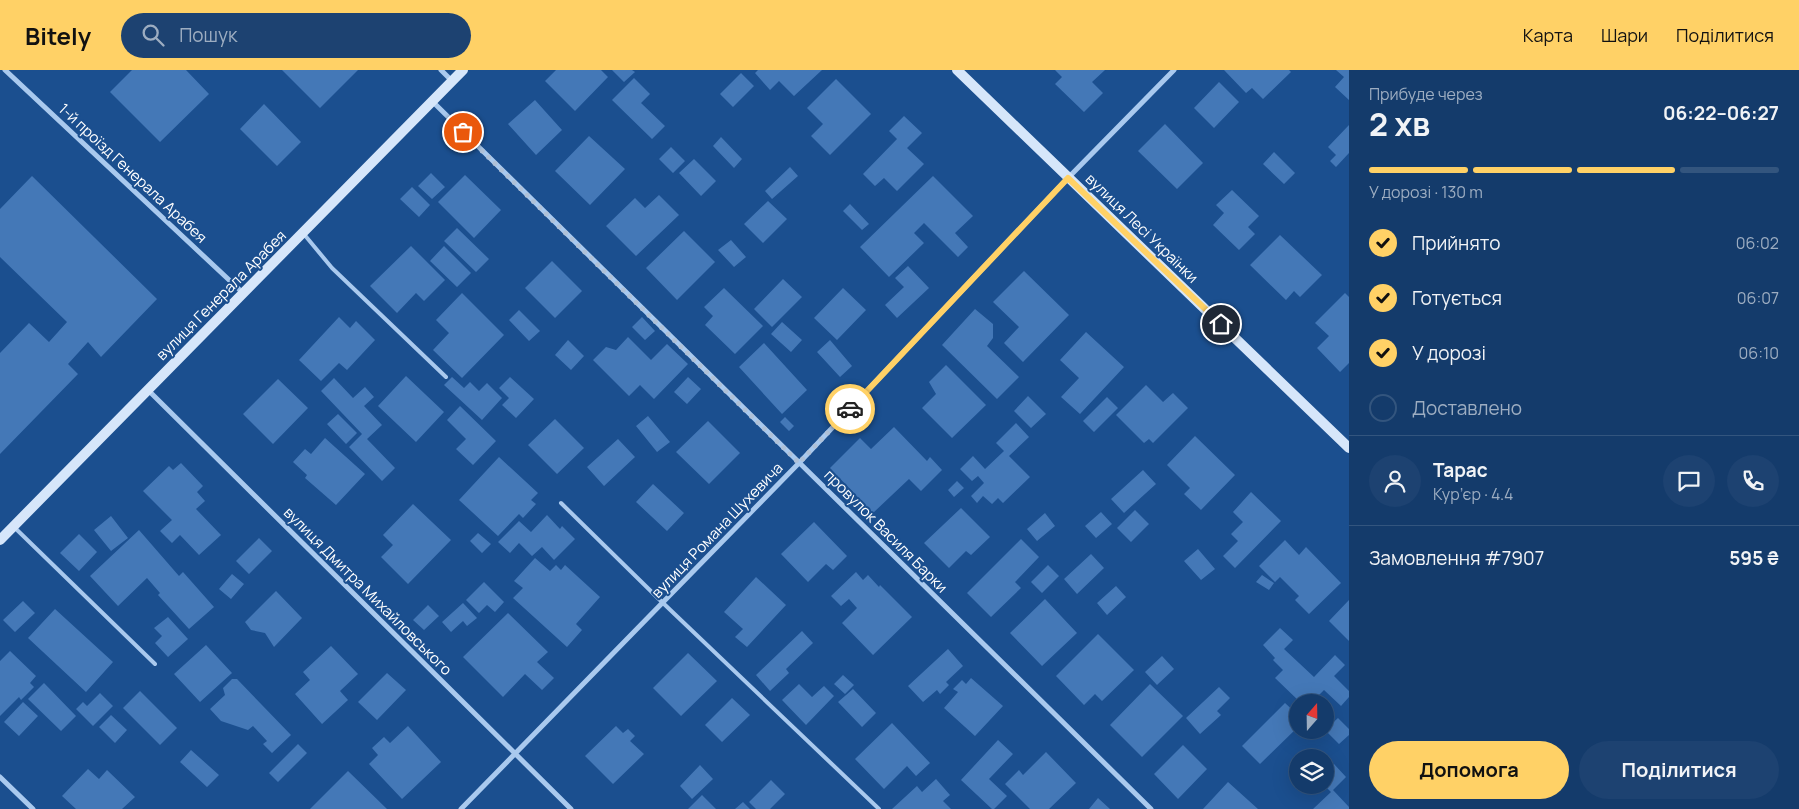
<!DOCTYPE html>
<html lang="uk">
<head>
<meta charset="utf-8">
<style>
	body { margin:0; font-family:Manrope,sans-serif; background:#1d4271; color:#f1f3f6; height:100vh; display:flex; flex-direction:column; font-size:19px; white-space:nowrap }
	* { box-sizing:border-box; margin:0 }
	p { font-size:16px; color:#9dadc1 }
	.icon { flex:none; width:28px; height:28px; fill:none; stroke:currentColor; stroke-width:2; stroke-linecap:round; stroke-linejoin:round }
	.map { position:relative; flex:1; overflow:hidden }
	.details { display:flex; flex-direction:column; background:#143b6b; width:450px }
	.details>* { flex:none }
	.needle { width:32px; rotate:20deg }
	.tools { position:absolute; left:1289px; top:624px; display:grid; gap:10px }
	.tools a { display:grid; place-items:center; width:45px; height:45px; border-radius:50%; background:#143b6b; box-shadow:0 5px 20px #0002,0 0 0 1px #33557e; font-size:25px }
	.pin { position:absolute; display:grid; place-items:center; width:42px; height:42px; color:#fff; margin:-21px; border:2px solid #fff; border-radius:50%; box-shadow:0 1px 5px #0007 }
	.courier { position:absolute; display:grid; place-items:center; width:50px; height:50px; margin:-25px; border:4px solid #ffd166; border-radius:50%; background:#fff; color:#222; box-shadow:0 1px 6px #0007 }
	.overview em { font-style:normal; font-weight:700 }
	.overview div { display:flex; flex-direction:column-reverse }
	.overview { display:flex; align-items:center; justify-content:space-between; height:85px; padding:0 20px }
	h1 { font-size:32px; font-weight:700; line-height:38px }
	.bar { display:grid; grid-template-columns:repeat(4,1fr); gap:8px 5px; align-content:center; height:60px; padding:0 20px }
	.bar i { height:6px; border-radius:4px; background:#33557e }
	.bar .selected { background:#ffd166 }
	.bar p { grid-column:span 4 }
	.line { display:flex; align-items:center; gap:12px; padding:0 20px; border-top:1px solid #33557e }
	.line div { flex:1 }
	.round { display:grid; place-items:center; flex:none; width:52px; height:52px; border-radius:26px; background:#1d4271 }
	ol { padding:0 20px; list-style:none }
	li { display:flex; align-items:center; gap:15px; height:55px }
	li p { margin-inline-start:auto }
	li .icon { padding:5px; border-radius:50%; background:#ffd166; color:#111; stroke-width:4 }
	li:last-child { color:#9dadc1 }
	li i { width:28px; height:28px; border:2px solid #33557e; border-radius:50% }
	.primary-button { display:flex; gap:10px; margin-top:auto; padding:10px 20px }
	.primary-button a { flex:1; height:58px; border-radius:30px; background:#ffd166; color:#111; font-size:20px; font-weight:700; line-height:58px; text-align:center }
	.primary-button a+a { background:#1d4271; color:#f1f3f6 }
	header { display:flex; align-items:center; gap:30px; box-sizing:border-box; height:70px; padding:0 25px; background:#ffd166; color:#111 }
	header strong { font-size:24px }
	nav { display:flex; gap:28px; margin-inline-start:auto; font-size:18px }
	.search { width:350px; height:45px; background:#1d4271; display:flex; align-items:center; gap:12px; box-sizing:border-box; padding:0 18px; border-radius:28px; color:#9dadc1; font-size:19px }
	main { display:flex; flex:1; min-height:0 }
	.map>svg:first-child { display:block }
	.building { fill:#4478b7 }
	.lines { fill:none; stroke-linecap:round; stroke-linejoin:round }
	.lane { stroke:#a9c9ee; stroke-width:4 }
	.street { stroke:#a9c9ee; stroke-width:5 }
	.secondary { stroke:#d6e6fa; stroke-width:10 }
	.done { stroke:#afc1d8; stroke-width:5; stroke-dasharray:0 9 }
	.route { stroke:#ffd166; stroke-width:6 }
	.labels { text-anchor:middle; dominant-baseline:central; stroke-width:4; stroke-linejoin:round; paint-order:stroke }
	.street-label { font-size:15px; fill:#fff; stroke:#1b4f8f }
</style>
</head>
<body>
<header>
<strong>Bitely</strong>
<div class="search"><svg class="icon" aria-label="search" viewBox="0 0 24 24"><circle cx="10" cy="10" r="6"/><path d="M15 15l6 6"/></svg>Пошук</div>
<nav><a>Карта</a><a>Шари</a><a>Поділитися</a></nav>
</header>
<main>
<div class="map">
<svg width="1349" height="739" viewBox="0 0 1349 739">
	<rect width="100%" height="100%" fill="#1b4f8f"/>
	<path class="building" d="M132 0H186L209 24 160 72 110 22Z
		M282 0H358L320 38Z
		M556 0H601L608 7 575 41 545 11Z
		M612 0H632L635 2 624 12Z
		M758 0H822L794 26 779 11 770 20 755 3Z
		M1055 0H1105L1092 12 1103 23 1084 42 1055 14 1062 7Z
		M1224 0H1289L1291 2 1263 29 1252 18 1246 23Z
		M1336 0H1349V30L1335 17 1344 7Z
		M741 3 754 16 733 37 720 24Z
		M634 8 650 24 641 33 665 56 652 69 612 30Z
		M836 9 871 44 830 85 811 66 823 54 807 38Z
		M1219 12 1239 32 1214 58 1194 38Z
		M535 30 562 60 536 85 508 54Z
		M264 34 301 72 277 96 240 59Z
		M904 46 922 63 907 78 924 94 897 121 884 108 875 116 863 104 897 69 889 61Z
		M1165 54 1203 93 1177 119 1138 81Z
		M1349 55V83L1336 97 1330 91 1336 85 1328 77Z
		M589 66 625 99 590 135 555 101Z
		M721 67 742 89 734 98 713 76Z
		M671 77 685 91 673 103 659 89Z
		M1274 82 1295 103 1284 114 1263 94Z
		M694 89 716 111 701 126 679 103Z
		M790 97 798 106 772 129 765 121Z
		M431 103 445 117 432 129 418 116Z
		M465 105 501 140 474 168 438 132Z
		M32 106 157 229 101 287 88 272 68 294 78 304 0 384V283L29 253 49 272 67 252 0 187V139Z
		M933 106 973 146 955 163 968 177 958 187 924 153 914 163 924 173 889 207 860 177Z
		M412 117 430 135 419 147 400 129Z
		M1232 120 1259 146 1248 157 1255 164 1239 180 1213 155 1224 143 1216 135Z
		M659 125 679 145 636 186 606 156 635 128 645 138Z
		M768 131 787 149 763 173 744 154Z
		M850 134 869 154 862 160 843 141Z
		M457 158 489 189 476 202 444 171Z
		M684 161 715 192 677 230 646 198Z
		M1280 165 1322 205 1300 227 1294 221 1286 230 1250 195Z
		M731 170 746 187 734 197 718 180Z
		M411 176 445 210 424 231 416 223 397 243 370 216Z
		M444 176 471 203 457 217 430 191Z
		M552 191 582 221 555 248 525 218Z
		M908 196 929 218 897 248 885 235 904 217 895 208Z
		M1024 201 1069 245 1023 292 1004 273 1019 257 993 232Z
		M783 209 802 227 772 257 754 239Z
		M724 218 763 256 735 284 705 255 713 246 704 237Z
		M843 218 866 240 837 270 814 248Z
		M462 223 504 265 462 308 433 280 449 263 436 250Z
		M1345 223 1349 227V293L1340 302 1317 278 1329 266 1315 253Z
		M975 239 993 254V268L987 276 1019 307 997 329 942 275Z
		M519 240 540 261 529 271 509 250Z
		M339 247 350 258 356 251 375 270 347 300 339 293 321 311 299 290Z
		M642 247 655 261 645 270 632 257Z
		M782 252 802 270 791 282 771 264Z
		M1086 262 1124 297 1080 344 1061 327 1079 308 1060 290Z
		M628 267 651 290 667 274 688 294 654 329 640 315 629 326 593 290 606 277 616 280Z
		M568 270 584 286 571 300 555 285Z
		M830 270 852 296 840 307 817 282Z
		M764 273 807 320 782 344 739 297Z
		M946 295 986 335 952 368 922 338 936 324 929 312Z
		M406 306 444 342 416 372 378 336Z
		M452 307 464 318 470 312 479 321 487 313 502 328 482 350 444 315Z
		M510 307 534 329 516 348 502 335 509 328 499 318Z
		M688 307 701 319 687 334 674 322Z
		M334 308 353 328 365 317 374 327 364 336 382 355 367 369 395 398 382 411 349 377 362 364 321 321Z
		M278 309 308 338 273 374 243 344Z
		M1146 315 1163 332 1173 323 1188 338 1153 373 1149 369 1144 373 1116 345Z
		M1028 326 1046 344 1031 358 1014 341Z
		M1107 327 1118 338 1094 362 1083 351Z
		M460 336 496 371 473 395 456 379 466 369 447 350Z
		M338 344 357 363 346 374 327 354Z
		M648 346 670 372 657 382 636 356Z
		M785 347 794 356 789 361 780 352Z
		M555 349 584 378 557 404 528 375Z
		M708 351 740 383 709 414 676 382Z
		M1016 353 1029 367 1009 386 1030 407 1003 433 998 428 992 434 983 426 977 433 971 426 984 413 978 406 972 411 960 399 973 386 985 399 1004 381 996 373Z
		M894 357 927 391 930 387 942 400 921 421 909 409 873 443 830 398 860 368 871 379Z
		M1195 366 1235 405 1201 440 1184 424 1190 418 1167 395Z
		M325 368 365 404 336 435 305 408 307 405 293 392 305 379 311 384Z
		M618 369 635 387 604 416 587 397Z
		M499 387 538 423 531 430 536 434 523 448 519 444 498 466 459 430Z
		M181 393 203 416 197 422 205 431 196 439 221 465 199 485 180 465 172 473 160 461 172 450 143 421 169 396 173 400Z
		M1143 400 1156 414 1124 443 1111 429Z
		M957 411 964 418 954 427 948 420Z
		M653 414 684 443 667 461 636 432Z
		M1251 422 1281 451 1235 498 1223 486 1238 471 1231 464 1243 452 1233 442Z
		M413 434 451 470 408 514 381 487 393 475 383 465Z
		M961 438 990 467 971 485 966 481 949 498 924 473Z
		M1135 440 1149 454 1131 472 1117 458Z
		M1101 442 1112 454 1096 468 1085 456Z
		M1045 443 1055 456 1037 471 1027 459Z
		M547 445 560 459 562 456 575 469 554 490 542 477 532 486 519 473 510 483 498 472 519 451 531 462Z
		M111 446 128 468 111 481 94 460Z
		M814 452 847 486 833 500 826 494 808 512 781 484Z
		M139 460 179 506 183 502 214 537 189 559 158 525 160 523 147 508 118 536 90 506Z
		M478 463 491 474 482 483 470 471Z
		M79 464 97 482 79 501 60 483Z
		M259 468 272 481 249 504 236 491Z
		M1021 469 1039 487 1015 512 1021 518 991 547 967 523Z
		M1285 470 1299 485 1306 477 1341 513 1309 544 1295 530 1299 526 1280 507 1275 512 1259 496Z
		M1198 479 1215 499 1201 510 1184 491Z
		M1091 484 1104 498 1077 524 1064 509Z
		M535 488 550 501 556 495 561 500 565 495 600 527 576 554 582 560 567 577 513 528 523 518 514 511Z
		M1048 495 1059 506 1042 523 1031 512Z
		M856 502 863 510 868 505 879 517 880 515 912 547 873 585 842 553 857 538 849 529 841 536 831 526Z
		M232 504 244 514 231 529 219 519Z
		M1262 505 1274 513 1269 520 1256 512Z
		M756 507 786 535 747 577 735 567 743 559 724 542Z
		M484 512 504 532 495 542 487 535 479 543 466 530Z
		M1116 516 1126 527 1107 545 1097 533Z
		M276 521 302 548 274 577 265 563 251 560 245 552Z
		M1045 529 1077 563 1042 596 1010 563Z
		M1349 530V571L1329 551Z
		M23 531 35 543 15 562 3 550Z
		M463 533 477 548 467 556 463 551 451 562 442 552Z
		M428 535 439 546 424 560 413 550Z
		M55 539 113 592 86 622 28 568Z
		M508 543 548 582 537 592 554 608 542 620 525 604 503 627 463 587Z
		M168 547 188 569 168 587 155 573 162 566 154 558Z
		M1280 558 1293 570 1284 579 1314 607 1335 585 1345 595 1334 606 1349 621V627L1341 636 1324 620 1312 632H1300L1275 608 1283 600 1273 590 1275 588 1263 575Z
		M802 561 813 573 786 599 789 603 770 621 756 605Z
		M1098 564 1134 600 1102 631 1095 624 1084 635 1056 606Z
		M206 575 232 603 200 632 174 604Z
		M331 576 358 604 340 621 348 630 322 654 295 624 310 610 303 602Z
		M948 579 963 596 946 612 949 615 940 624 937 620 923 632 908 616Z
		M10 581 36 606 30 613 34 617 21 630 19 627 0 646V591Z
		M688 583 717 611 681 646 653 618Z
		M1162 586 1174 599 1157 615 1145 602Z
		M387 603 406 620 377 650 358 632Z
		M843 605 854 615 845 624 834 614Z
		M971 608 1003 636 975 666 944 638 958 622 953 619 962 610 966 614Z
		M232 609H237L291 665 272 683 263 674 267 671 253 656 248 660 221 651 210 639 225 625 223 618Z
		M44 613 76 646 61 661 28 629Z
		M799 614 812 627 824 616 834 626 806 655 782 630Z
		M1150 614 1183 646 1142 687 1110 655Z
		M1219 617 1230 628 1217 641 1221 645 1200 664 1186 648Z
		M853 619 876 643 862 657 838 632Z
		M140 621 177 658 160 675 123 638Z
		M100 623 113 636 93 656 76 639 83 632 87 636Z
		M732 628 750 645 722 672 705 655Z
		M23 632 38 646 19 666 4 652Z
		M1285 633 1298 645V657L1260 694 1242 676Z
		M111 645 127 660 115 673 99 657Z
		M1338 648 1349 659V665L1339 674 1325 660Z
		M892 653 930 693 916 706 907 696 884 719 855 689Z
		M408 656 441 692 402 729 369 694 378 685 372 678 384 667 390 673Z
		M616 656 623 663 628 659 635 666 630 671 644 684 613 714 585 686Z
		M998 670 1013 684 989 709 1007 726 994 739H992L961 710Z
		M298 674 307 683 278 712 269 703Z
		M1183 675 1207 699 1178 729 1154 704Z
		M191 680 219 705 207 717 180 692Z
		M1046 682 1076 713 1049 739H1030L1005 714 1019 700 1023 705Z
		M1334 694 1346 707 1333 720 1349 737V739H1313L1331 722 1325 716V703Z
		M700 695 713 709 692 729 680 716Z
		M88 699 99 709 107 700 135 727 122 739H76L62 726Z
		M348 701 387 739H310Z
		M936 709 950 725 943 731 951 739H892L917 716 922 722Z
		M771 710 785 724 770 739H756L749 732Z
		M1228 712 1258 739H1203Z
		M702 725 716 739H688Z
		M1098 728 1110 739H1089Z
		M743 732 750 739H735Z"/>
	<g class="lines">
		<path class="lane" d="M303 163 332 198 446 307
			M561 433 663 533 879 739
			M14 457 155 594"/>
		<path class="street" d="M5 0 243 223
			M441 0 452 11
			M432 31 1151 739
			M148 320 571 739
			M0 707 33 739
			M461 739 799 393 1068 108 1174 0"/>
		<path class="secondary" d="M957 0 1349 378
			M0 470 463 0"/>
	</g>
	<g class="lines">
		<path class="done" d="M463 62 799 393 850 339"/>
		<path class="route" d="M850 339 1068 108 1221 254"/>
	</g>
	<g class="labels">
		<g class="street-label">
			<text transform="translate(133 103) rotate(43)">1-й проїзд Генерала Арабея</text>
			<text transform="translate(1142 158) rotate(44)">вулиця Лесі Українки</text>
			<text transform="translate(221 225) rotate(-45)">вулиця Генерала Арабея</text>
			<text transform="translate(717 460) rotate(-46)">вулиця Романа Шухевича</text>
			<text transform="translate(886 461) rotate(45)">провулок Василя Барки</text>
			<text transform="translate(368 521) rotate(45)">вулиця Дмитра Михайловського</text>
		</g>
	</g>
</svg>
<div class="tools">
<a><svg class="needle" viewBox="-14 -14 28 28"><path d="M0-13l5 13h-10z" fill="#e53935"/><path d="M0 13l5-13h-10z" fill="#9dadc1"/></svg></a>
<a><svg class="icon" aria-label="layers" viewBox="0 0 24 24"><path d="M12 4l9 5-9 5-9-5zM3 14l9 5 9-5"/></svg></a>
</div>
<div class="pin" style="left:463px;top:62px;background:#ea580c"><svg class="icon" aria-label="bag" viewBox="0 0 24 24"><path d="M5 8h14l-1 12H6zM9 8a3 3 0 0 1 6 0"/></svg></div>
<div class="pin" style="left:1221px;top:254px;background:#1f2937"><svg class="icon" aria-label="home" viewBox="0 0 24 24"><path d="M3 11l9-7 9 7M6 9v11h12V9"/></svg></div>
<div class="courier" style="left:850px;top:339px"><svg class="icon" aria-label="car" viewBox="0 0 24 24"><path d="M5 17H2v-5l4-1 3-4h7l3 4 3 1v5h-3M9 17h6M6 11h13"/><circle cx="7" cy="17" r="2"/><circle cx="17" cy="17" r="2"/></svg></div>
</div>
<section class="details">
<div class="overview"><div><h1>2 хв</h1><p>Прибуде через</p></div><em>06:22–06:27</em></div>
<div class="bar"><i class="selected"></i><i class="selected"></i><i class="selected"></i><i></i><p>У дорозі · 130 m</p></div>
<ol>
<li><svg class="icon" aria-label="check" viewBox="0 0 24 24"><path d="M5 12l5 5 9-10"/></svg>Прийнято<p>06:02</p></li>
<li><svg class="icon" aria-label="check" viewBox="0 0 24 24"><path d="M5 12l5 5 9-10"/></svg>Готується<p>06:07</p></li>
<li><svg class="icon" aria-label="check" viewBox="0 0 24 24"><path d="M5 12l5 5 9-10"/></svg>У дорозі<p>06:10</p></li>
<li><i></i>Доставлено</li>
</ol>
<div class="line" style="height:90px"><a class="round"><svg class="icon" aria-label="person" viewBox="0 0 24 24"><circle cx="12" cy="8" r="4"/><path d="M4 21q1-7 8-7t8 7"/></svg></a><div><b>Тарас</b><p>Кур’єр · 4.4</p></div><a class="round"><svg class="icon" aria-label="chat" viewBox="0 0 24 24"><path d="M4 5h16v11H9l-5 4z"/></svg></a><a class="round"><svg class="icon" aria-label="phone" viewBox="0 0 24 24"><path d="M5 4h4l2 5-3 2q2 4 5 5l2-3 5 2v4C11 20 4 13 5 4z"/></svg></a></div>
<div class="line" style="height:65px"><div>Замовлення #7907</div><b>595 ₴</b></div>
<div class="primary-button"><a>Допомога</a><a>Поділитися</a></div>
</section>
</main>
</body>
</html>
